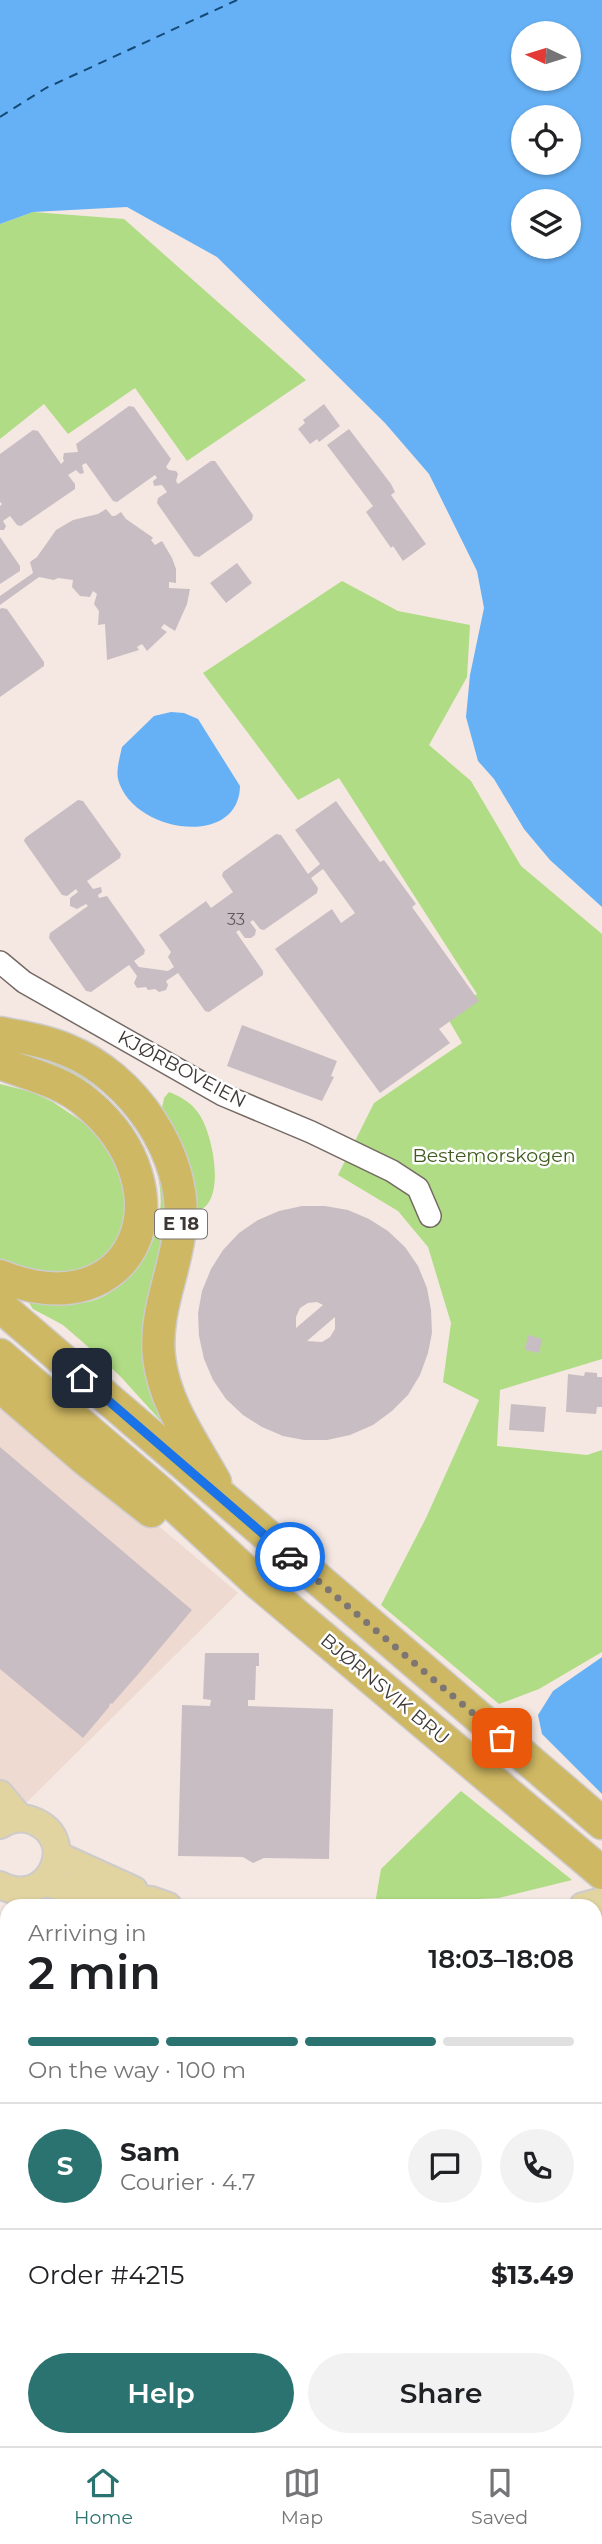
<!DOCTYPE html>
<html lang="en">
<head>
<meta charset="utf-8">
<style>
	body { margin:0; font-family:Montserrat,sans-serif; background:#f2f2f2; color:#202124; height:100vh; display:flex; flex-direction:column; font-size:26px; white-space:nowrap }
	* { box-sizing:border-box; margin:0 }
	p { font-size:23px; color:#757577 }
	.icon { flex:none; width:38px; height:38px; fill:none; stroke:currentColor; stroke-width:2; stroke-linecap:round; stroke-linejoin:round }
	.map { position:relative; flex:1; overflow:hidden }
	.drawer { position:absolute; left:0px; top:1899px; width:602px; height:548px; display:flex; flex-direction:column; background:#fff; border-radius:21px 21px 0 0; box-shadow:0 2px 5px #0004 }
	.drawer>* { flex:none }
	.needle { width:46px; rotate:274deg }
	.fabs { position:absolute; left:511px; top:21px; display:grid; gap:14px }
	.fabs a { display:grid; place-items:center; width:70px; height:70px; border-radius:50%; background:#fff; box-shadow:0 2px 5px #0004; font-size:35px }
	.pin { position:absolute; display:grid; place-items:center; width:60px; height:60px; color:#fff; margin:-30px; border-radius:14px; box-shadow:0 4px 10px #0006 }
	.courier { position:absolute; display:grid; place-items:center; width:70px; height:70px; margin:-35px; border:5px solid #1a73e8; border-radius:50%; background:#fff; color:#222; box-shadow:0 2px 9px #0007 }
	.headline em { font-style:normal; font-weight:600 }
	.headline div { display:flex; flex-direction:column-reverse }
	.headline { display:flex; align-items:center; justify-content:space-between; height:119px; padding:0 28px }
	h1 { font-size:46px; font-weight:600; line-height:52px }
	.bar { display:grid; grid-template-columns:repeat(4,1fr); gap:10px 7px; align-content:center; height:84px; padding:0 28px }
	.bar i { height:9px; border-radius:5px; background:#e0e0e0 }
	.bar .active { background:#2a7370 }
	.bar p { grid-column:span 4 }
	.line { display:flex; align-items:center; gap:18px; padding:0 28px; border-top:2px solid #e0e0e0 }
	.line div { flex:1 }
	.round { display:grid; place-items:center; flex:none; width:74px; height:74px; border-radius:37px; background:#f2f2f2 }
	.cta { display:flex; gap:14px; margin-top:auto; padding:14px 28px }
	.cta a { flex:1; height:80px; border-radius:42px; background:#2a7370; color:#fff; font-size:28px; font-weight:600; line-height:80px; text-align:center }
	.cta a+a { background:#f2f2f2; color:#202124 }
	.dock { display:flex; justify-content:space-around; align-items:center; height:98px; border-top:2px solid #e0e0e0; background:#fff; font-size:19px; color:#757577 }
	.dock a { display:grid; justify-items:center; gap:4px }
	.dock .active { color:#2a7370 }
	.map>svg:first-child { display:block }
	.built { fill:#eedad1 }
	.green { fill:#afdc84 }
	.water { fill:#66b1f6; fill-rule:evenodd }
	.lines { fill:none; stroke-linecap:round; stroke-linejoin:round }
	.ferry { stroke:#144a76; stroke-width:2; stroke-dasharray:9 7; stroke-linecap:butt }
	.building { fill:#c9bdc4; fill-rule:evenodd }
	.minor-casing { stroke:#746964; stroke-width:24 }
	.major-casing { stroke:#cdcbcb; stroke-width:30 }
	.highway-casing { stroke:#cdcbcb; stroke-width:35 }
	.minor { stroke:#fff; stroke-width:21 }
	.major { stroke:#e2d4a1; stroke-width:26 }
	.highway { stroke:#cfb863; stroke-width:32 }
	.done { stroke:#7d7672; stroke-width:7; stroke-dasharray:0 12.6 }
	.route { stroke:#1a73e8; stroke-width:9 }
	.labels { text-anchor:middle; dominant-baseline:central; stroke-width:5; stroke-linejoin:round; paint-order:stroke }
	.number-label { font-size:16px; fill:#60595a }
	.shield { fill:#fff; stroke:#777472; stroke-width:2 }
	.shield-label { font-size:18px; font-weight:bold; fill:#3d3836 }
	.street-label { font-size:19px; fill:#3d3836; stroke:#fff }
	.park-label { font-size:19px; fill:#3e5a1d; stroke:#fff }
</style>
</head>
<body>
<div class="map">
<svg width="602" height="2446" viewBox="0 0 602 2446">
	<rect width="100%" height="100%" fill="#f5e8e2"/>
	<path class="built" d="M0 1392 238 1593 21 1808 0 1833Z"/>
	<path class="green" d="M33 212 124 219 306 380 187 461 135 388 68 434 44 404 0 439V224Z
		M342 581 398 611 470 625 467 677 429 745 471 781 521 866 602 934V1359L500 1390 497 1446 587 1455 602 1450V1652L539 1689 499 1704 381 1605 426 1518 479 1400 443 1382 451 1323 428 1247 398 1211 338 1175 374 1103 462 1043 447 1017 477 994 339 778 298 800 203 673Z
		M24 1051 74 1065 135 1115 168 1182 163 1419 160 1420 120 1376 86 1345 63 1325 33 1309 27 1300C51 1297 74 1310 100 1298 124 1287 143 1265 153 1240 178 1178 139 1111 84 1079 65 1068 46 1062 25 1056L22 1053Z
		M0 1084 32 1092 53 1102 96 1131 121 1168 127 1222 106 1260 61 1278 0 1264Z
		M169 1092C179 1096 189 1101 196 1110 212 1127 227 1199 200 1210L193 1208C193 1168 183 1146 161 1113L164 1098Z
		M461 1791 572 1880 499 1898 375 1904 381 1869Z
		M602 1922V2228L595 2225V1923Z
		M0 1998H7V2031L0 2029Z
		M0 2134 7 2140V2245L0 2231Z
		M595 2329H602V2429L595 2412Z
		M230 2440H319L323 2446H241Z"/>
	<path class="water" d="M0 0H602V907L550 860 524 829 494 779 478 761 466 717 470 675 484 608 477 571 429 474 385 423 217 257 127 207 33 212 0 224ZM569 33V79H523V33ZM569 117V163H523V117ZM523 201H569V247H523Z
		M171 712 184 713 198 719 240 786C239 849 132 833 118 779 116 769 120 757 122 747L154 716Z
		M602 1657V1794L542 1734 538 1715 553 1691Z"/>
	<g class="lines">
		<path class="ferry" d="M0 117 46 88 237 0"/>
	</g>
	<path class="building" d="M324 404 340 426 319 442 317 439 310 444 298 429 305 423 303 420Z
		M129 406 134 407 171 459 166 467 169 470 176 471 178 474 176 481 178 484 211 461H215L253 515 252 520 199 557 194 556 157 503 158 498 167 492 162 485 154 486 153 481 157 478 155 475 117 502 113 501 86 463 82 465 84 473 80 474 76 470 68 475 75 484V489L21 526 17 525 10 516 3 521 6 526 4 530H0V506L2 504 0 502V454L33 430 38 431 61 464 64 461 63 458 64 453 78 452 76 444Z
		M349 429 391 484 395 492 391 495 426 544 403 561 393 546 391 548 366 512 373 506 327 445Z
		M106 509 112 516H115L121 512 126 519 152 537 153 538 151 540 155 545 162 541 172 558 176 569V583L169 582V588L190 589 187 604 175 631 164 624 161 628 167 632 147 651 142 644 137 647 139 650 107 660 105 624 98 625 99 611 94 604 97 594 93 591 90 597 80 596 72 587 73 580 58 578 54 580 39 577 0 605V596L33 573 30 562 37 557 56 530 73 520 98 514Z
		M0 537 20 566V571L0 584Z
		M237 563 252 583 226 603 210 583Z
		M2 608 7 609 44 662V666L0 697V609Z
		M78 800 83 801 121 854 120 858 87 881 93 889 101 887 102 892 98 895 99 898 107 896 145 950 144 954 134 961 139 967 168 971 174 967 168 957 171 952 159 935 206 901 211 908 233 892 222 876 223 872 276 834 281 835 308 874 320 864 295 830 336 801 380 862 384 860 416 904 412 907 479 1001 439 1029 450 1043 380 1093 275 949 332 909 341 923 355 913 323 869 311 878 318 888 317 893 264 930 260 929 253 920 250 922 256 930 255 935 251 938H245L239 930 236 932 263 971V975L209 1012 205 1011 178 973 166 981 168 985 166 990 159 992 155 989 148 990 146 987 137 988 134 983 137 976 129 965 91 992 86 991 49 938 50 933 88 906 86 904 77 909 70 906V898L78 892 76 889 67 896 62 895 24 841 25 838Z
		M242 1025 337 1061 331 1076 334 1077 322 1101 227 1066Z
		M302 1206H325L348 1210 369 1219 388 1231 405 1247 418 1266 427 1288 431 1310 432 1333 428 1353 420 1375 408 1395 392 1411 373 1425 350 1435 327 1440H304L283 1436 262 1427 243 1415 226 1399 213 1380 204 1359 199 1336 198 1313 202 1291 211 1269 223 1250 239 1233 258 1220 279 1211ZM317 1302 323 1305 296 1328V1317L300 1308 308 1303ZM335 1317V1329L330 1337 322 1342 307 1341Z
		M528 1335 542 1339 539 1353 525 1350Z
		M585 1372 597 1373V1377H602V1407H597L596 1414 566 1412 568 1374 584 1376Z
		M511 1404 546 1407 544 1432 509 1430Z
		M0 1447 192 1610 140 1672 112 1704 110 1703 109 1707 83 1738 0 1669Z
		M205 1653H259V1666H256L255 1700H248V1706L333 1709 329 1859 264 1858 253 1863 243 1857 178 1856 182 1705 210 1706 211 1700 203 1699Z
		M595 2247 602 2249V2284L595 2282Z
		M7 2330V2371L0 2368V2346Z
		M602 2339V2380L598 2381 595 2374V2342Z
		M0 2401 7 2406V2419L3 2429 0 2428Z
		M124 2440H182L190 2446H132Z
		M332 2440H347L338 2446Z
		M413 2440H449L452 2446H424L423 2444 416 2446Z
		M547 2440H583V2446H547Z"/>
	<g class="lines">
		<g class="minor-casing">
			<path id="minor" d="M0 962 24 982 223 1095 311 1132 392 1171 418 1188 430 1216
				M0 2045 7 2046
				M595 2318 602 2319
				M0 2384 7 2387
				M88 2440 95 2446
				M477 2440 480 2446"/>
		</g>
		<g class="major-casing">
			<path id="major" d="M0 1794 20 1818
				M0 1825C12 1818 24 1816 36 1822 80 1843 47 1910 0 1885
				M57 1855 134 1890
				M43 1883 122 1898 151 1900 168 1906
				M583 1906 602 1901"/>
		</g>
		<g class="highway-casing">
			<path id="highway" d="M0 1033C22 1037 46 1041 67 1050 132 1076 188 1155 180 1227 176 1271 154 1311 159 1357 164 1403 193 1442 215 1482
				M0 1063C30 1075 62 1081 87 1103 191 1190 135 1331 0 1276
				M0 1306 602 1823
				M0 1355 161 1493 257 1582 602 1873
				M0 1386 86 1460 151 1511"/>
		</g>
		<use href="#minor" class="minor"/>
		<use href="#major" class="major"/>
		<use href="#highway" class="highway"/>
	</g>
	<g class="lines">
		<path class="done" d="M290 1557 502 1738"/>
		<path class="route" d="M82 1378 290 1557"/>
	</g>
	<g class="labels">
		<g class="number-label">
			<text x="236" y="919">33</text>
		</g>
		<rect class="shield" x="155" y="1209.5" width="52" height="29" rx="5"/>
		<g class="shield-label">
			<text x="181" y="1224">E 18</text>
		</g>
		<g class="street-label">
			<text transform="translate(182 1069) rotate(28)">KJØRBOVEIEN</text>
			<text transform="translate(385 1689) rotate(40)">BJØRNSVIK BRU</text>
		</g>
		<g class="park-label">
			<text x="494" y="1155">Bestemorskogen</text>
		</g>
	</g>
</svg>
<div class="fabs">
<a><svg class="needle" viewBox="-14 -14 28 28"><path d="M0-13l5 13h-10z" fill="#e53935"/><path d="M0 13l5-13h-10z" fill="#757577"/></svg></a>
<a><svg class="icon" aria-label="locate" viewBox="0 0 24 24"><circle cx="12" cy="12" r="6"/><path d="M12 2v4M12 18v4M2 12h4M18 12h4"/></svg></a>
<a><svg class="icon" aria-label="layers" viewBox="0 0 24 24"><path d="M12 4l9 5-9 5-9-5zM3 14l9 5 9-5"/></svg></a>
</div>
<div class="pin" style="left:502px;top:1738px;background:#ea580c"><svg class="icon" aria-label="bag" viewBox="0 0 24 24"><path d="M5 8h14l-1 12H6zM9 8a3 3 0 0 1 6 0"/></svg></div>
<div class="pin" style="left:82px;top:1378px;background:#1f2937"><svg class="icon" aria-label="home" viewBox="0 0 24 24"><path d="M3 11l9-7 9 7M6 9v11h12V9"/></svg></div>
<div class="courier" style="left:290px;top:1557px"><svg class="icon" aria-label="car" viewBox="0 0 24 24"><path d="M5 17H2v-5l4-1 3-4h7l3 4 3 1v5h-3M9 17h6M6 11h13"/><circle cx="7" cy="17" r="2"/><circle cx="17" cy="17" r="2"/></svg></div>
<section class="drawer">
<div class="headline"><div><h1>2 min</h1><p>Arriving in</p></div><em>18:03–18:08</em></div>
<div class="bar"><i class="active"></i><i class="active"></i><i class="active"></i><i></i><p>On the way · 100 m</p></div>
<div class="line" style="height:126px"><b class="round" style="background:#2a7370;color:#fff">S</b><div><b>Sam</b><p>Courier · 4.7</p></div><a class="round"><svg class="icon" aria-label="chat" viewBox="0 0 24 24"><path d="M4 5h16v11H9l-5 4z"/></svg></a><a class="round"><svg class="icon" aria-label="phone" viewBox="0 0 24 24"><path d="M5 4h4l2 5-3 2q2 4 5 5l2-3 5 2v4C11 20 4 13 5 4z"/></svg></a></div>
<div class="line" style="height:91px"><div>Order #4215</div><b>$13.49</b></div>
<div class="cta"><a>Help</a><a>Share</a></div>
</section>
</div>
<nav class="dock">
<a class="active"><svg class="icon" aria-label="home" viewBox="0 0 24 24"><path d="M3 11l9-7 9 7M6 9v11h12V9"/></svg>Home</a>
<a><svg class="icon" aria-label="map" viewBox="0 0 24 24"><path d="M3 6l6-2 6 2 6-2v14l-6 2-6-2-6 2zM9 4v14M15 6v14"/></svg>Map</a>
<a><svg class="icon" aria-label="saved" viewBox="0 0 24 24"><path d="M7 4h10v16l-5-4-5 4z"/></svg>Saved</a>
</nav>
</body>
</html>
